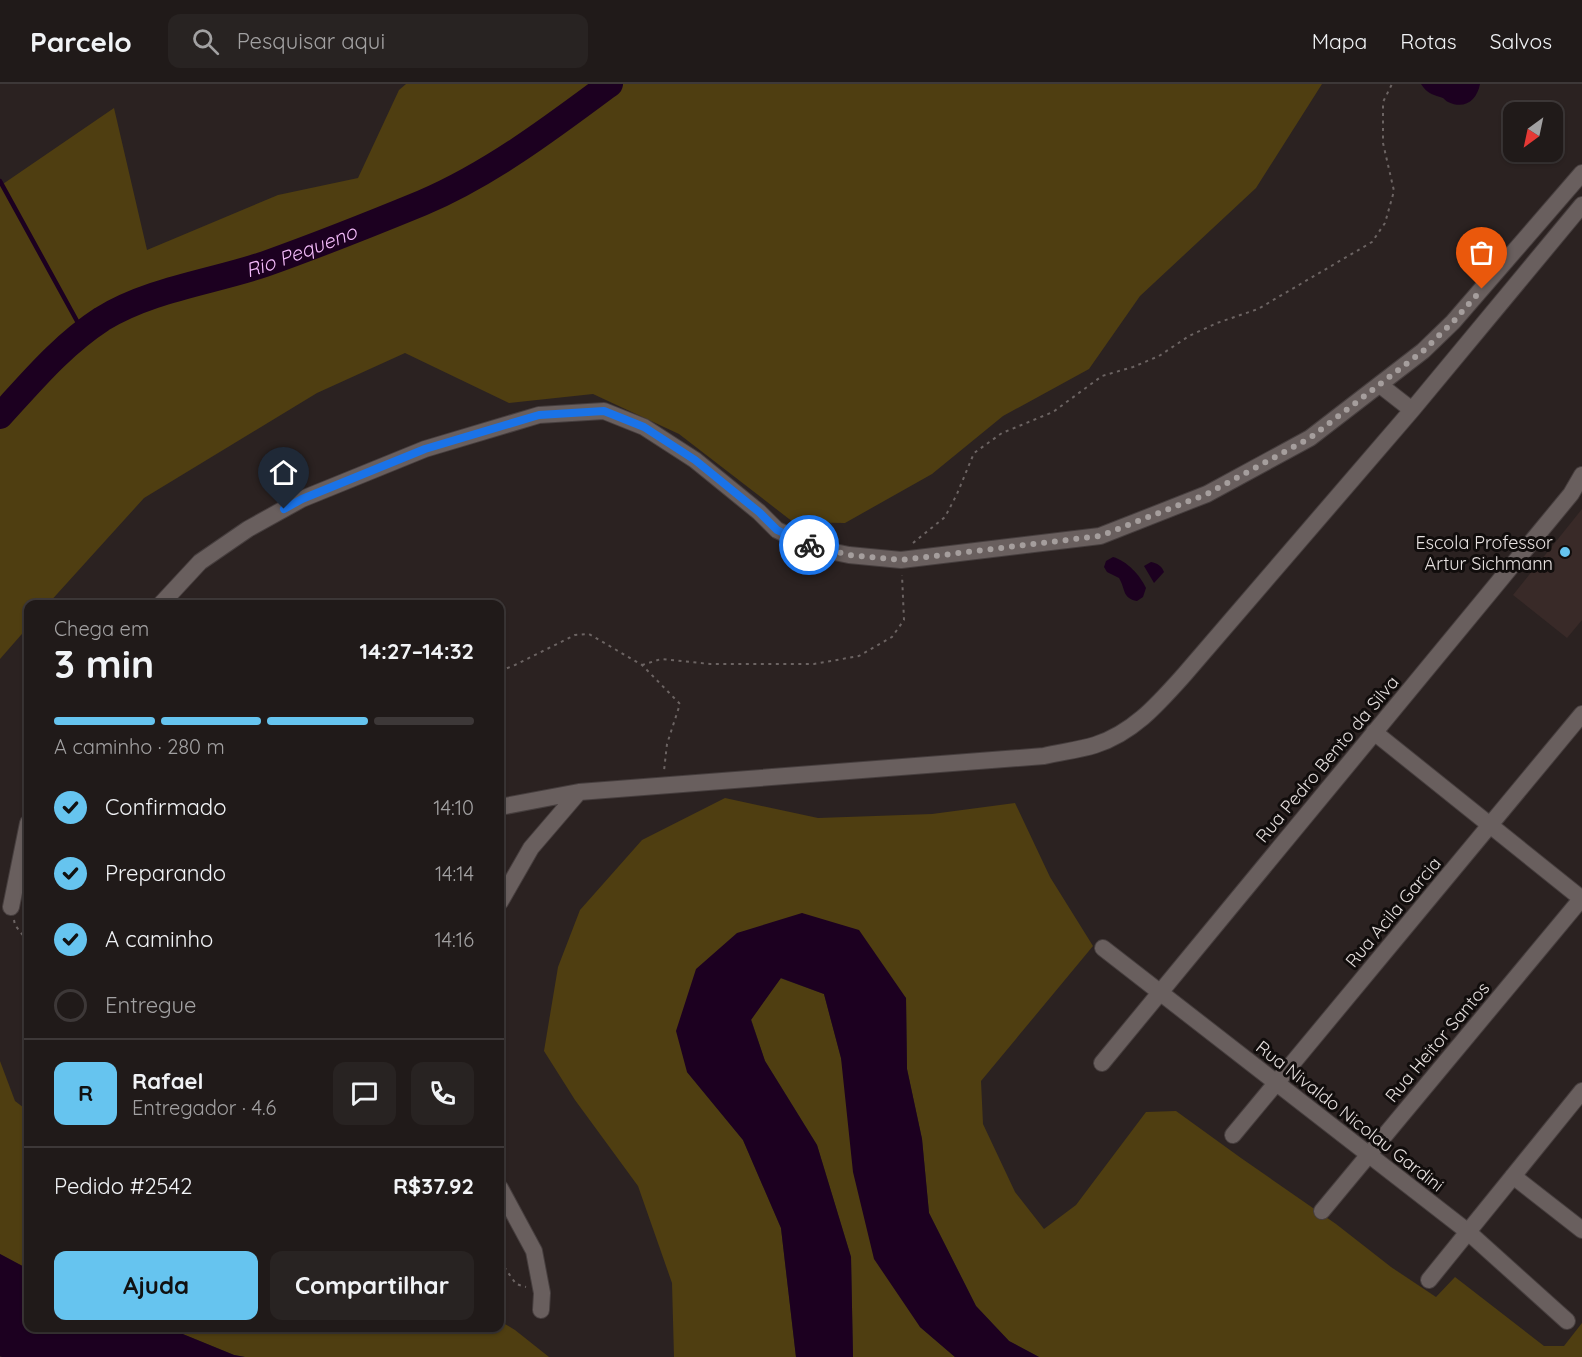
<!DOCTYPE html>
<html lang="pt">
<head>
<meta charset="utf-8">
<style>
	body { margin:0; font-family:Quicksand,sans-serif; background:#282322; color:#f1f3f6; height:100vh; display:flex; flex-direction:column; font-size:22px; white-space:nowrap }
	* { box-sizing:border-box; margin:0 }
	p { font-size:20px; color:#a2a1a2 }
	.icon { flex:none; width:33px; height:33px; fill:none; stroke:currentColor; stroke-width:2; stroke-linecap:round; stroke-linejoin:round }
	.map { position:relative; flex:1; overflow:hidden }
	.side { position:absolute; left:24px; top:516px; width:480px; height:732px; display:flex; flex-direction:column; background:#201a19; border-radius:12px; box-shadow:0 2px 4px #0004,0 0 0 2px #3d3838 }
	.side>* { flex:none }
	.needle { width:39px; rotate:213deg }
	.fabs { position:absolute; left:1503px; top:18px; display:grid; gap:12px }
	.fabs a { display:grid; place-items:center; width:60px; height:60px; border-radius:12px; background:#201a19; box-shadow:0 2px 4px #0004,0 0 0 2px #3d3838; font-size:30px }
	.pin { position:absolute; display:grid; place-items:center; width:51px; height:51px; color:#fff; margin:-62px -26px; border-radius:50% 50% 50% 0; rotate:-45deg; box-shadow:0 0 6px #0007 }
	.pin .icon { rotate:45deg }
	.courier { position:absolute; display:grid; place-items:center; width:60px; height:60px; margin:-30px; border:4px solid #1a73e8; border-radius:50%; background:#fff; color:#222; box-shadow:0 2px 8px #0007 }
	.head em { font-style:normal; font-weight:800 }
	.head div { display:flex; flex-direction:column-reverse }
	.head { display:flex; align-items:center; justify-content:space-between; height:102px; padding:0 30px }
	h1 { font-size:39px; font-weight:800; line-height:45px }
	.bar { display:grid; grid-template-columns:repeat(4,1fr); gap:9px 6px; align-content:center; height:72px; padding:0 30px }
	.bar i { height:8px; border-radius:4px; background:#3d3838 }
	.bar .current { background:#66c4ef }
	.bar p { grid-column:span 4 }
	.line { display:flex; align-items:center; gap:15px; padding:0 30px; border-top:2px solid #3d3838 }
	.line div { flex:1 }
	.round { display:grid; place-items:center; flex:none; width:63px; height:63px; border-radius:12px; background:#282322 }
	ol { padding:0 30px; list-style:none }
	li { display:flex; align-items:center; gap:18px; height:66px }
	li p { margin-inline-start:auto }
	li .icon { padding:6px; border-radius:50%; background:#66c4ef; color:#111; stroke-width:4 }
	li:last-child { color:#a2a1a2 }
	li i { width:33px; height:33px; border:3px solid #3d3838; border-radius:50% }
	.action { display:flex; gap:12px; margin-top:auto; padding:12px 30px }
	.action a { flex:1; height:69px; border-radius:12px; background:#66c4ef; color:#111; font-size:24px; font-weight:800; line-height:69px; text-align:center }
	.action a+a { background:#282322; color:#f1f3f6 }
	header { display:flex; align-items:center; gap:36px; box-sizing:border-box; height:84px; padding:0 30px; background:#201a19; border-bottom:2px solid #3d3838 }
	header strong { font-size:28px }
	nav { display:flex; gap:33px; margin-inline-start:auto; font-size:21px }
	.search { width:420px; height:54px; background:#282322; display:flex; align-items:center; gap:15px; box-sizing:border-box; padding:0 21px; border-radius:12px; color:#a2a1a2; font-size:22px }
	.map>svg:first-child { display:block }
	.built { fill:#392a28 }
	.green { fill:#4f3e11 }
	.water { fill:#1c0020 }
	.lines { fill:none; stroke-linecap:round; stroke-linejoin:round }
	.stream { stroke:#1c0020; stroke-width:4.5 }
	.river { stroke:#1c0020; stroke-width:26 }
	.street-casing { stroke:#463e3e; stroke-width:18 }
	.path { stroke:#6c6463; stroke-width:2; stroke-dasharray:3 4.5; stroke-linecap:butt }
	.street { stroke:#695f5e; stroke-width:16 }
	.done { stroke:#a59e9d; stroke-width:6; stroke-dasharray:0 10.8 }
	.route { stroke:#1a73e8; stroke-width:8 }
	.poi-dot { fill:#66c4ef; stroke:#110d0c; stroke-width:2 }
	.labels { text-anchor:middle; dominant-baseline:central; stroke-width:6; stroke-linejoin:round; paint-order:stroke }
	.poi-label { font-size:18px; fill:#e7e1e0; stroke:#110d0c; text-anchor:end }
	.street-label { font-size:18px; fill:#e7e1e0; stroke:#110d0c }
	.water-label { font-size:20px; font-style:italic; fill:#f3bafa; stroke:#110d0c }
</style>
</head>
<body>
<header>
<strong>Parcelo</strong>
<div class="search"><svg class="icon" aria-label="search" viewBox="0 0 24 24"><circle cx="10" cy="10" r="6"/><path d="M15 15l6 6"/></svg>Pesquisar aqui</div>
<nav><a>Mapa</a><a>Rotas</a><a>Salvos</a></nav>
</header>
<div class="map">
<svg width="1582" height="1273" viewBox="0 0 1582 1273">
	<rect width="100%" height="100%" fill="#2b2221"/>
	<path class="built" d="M1582 425V536L1567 554 1513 511Z"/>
	<path class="green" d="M406 0H1322L1256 104 1140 212 1089 285 1003 332 932 390 845 439 793 438 679 350 593 310 509 319 405 269 317 309 144 414 48 520H28V543L0 575V102L114 24 147 166 278 111 358 94 399 6Z
		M725 714 818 734 932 730 1015 719 1050 793 1093 862 981 997 983 1040 1015 1108 1044 1145 1076 1121 1146 1028 1176 1027 1241 1074 1336 1140 1391 1183 1436 1213 1455 1193 1544 1262H1564L1582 1239V1273H1039L1009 1257 976 1222 929 1129 922 1055 907 985 906 914 802 829 687 988 743 1056 781 1144 796 1273H674L672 1199 638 1102 575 1016 544 967 558 883 580 826 642 756Z
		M780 894 824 910 841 974 920 1243 955 1273H853L851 1173 817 1061 765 977 751 935Z
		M0 977 15 1017 28 1027V1185L0 1170Z
		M500 1237 515 1246 549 1273H245L234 1271 168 1244H500Z"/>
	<path class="water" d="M1421 0H1480C1477 16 1465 26 1448 18 1444 16 1445 14 1440 13 1431 10 1427 9 1421 0Z
		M1113 473C1127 477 1140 491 1146 504L1143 513 1137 517C1122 514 1126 506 1119 494L1107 488 1104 483 1106 477Z
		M1151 478C1157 479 1162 482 1164 488L1154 499 1144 482Z
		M802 829 859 846 906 914 907 985 922 1055 929 1129 976 1222 1009 1257 1039 1273H955L920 1243 874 1175 853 1088 841 974 824 910 781 894 751 936 765 977 817 1061 851 1173 853 1273H796L781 1144 743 1056 687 988 676 947 696 885 737 849Z
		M0 1170 28 1185V1244H168L234 1271 245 1273H2L0 1272Z"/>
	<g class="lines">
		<path class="stream" d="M0 97 77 237 81 250"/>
		<path class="river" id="s1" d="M0 332C32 297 62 261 102 235 151 205 212 198 265 180 318 161 371 140 422 119 490 90 551 44 610 0"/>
		<g class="street-casing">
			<path id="street" d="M1380 301 1412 326
				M161 520 200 478 248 445 302 415 425 365 539 331 604 327 644 343 695 376 759 428 777 446 815 464 849 471 901 476 1100 452 1207 410 1310 354 1423 267 1453 238 1582 89
				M1374 648 1582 815
				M500 723 579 708 1044 672C1061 668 1079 666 1095 661 1133 649 1158 620 1184 591L1412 326 1582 121
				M500 818 531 764 579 708
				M11 823 28 739
				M1103 864 1467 1147 1567 1237
				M1102 979 1571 410 1582 391
				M1233 1051 1582 630
				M1513 1092 1582 1146
				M500 1104 534 1167 542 1209 541 1226
				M1322 1127 1582 814
				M1429 1196 1582 1007"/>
		</g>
		<path class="path" d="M913 459 945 433 957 410 974 369 1002 349 1053 328 1102 292 1133 283 1159 272 1189 252 1217 239 1258 225 1372 158 1385 139 1394 107 1383 59V18L1392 0
			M642 581 661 575 710 580H814L859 572 892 553 904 536 902 491
			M500 587 515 581 575 551 589 550 642 581 680 620 667 660 664 687
			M14 836 15 841 28 858
			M500 1177 516 1200 526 1203"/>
		<use href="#street" class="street"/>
	</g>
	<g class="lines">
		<path class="done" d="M809 461 849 471 901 476 1100 452 1207 410 1310 354 1423 267 1453 238 1482 205"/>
		<path class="route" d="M284 425 302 415 425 365 539 331 604 327 644 343 695 376 759 428 777 446 809 461"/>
	</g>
	<circle class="poi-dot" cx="1565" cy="468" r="6"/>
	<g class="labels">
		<g class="poi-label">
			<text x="1553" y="458">Escola Professor<tspan x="1553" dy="21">Artur Sichmann</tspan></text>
		</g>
		<g class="street-label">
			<text transform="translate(1327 675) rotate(-50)">Rua Pedro Bento da Silva</text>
			<text transform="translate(1393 828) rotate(-50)">Rua Acila Garcia</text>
			<text transform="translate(1437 958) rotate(-50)">Rua Heitor Santos</text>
			<text transform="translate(1350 1032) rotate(38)">Rua Nivaldo Nicolau Gardini</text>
		</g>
		<g class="water-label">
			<text stroke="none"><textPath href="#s1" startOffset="352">Rio Pequeno</textPath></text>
		</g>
	</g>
</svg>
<div class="fabs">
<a><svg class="needle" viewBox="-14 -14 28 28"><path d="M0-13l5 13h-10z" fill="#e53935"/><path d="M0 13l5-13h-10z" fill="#a2a1a2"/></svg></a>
</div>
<div class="pin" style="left:1482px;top:205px;background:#ea580c"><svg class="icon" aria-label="bag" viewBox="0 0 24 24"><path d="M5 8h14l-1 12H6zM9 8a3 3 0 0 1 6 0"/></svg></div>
<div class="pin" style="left:284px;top:425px;background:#1f2937"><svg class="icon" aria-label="home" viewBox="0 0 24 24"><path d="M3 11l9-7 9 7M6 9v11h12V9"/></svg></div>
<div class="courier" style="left:809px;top:461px"><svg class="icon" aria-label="bike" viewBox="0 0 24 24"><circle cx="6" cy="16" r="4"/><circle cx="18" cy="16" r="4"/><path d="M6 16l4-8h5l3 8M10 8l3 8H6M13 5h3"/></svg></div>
<section class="side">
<div class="head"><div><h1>3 min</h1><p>Chega em</p></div><em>14:27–14:32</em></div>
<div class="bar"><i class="current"></i><i class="current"></i><i class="current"></i><i></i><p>A caminho · 280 m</p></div>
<ol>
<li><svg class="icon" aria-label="check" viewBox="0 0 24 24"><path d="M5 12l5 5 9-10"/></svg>Confirmado<p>14:10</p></li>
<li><svg class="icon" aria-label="check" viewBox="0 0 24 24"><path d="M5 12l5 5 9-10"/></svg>Preparando<p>14:14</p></li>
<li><svg class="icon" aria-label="check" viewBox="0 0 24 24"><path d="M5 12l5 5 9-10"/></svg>A caminho<p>14:16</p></li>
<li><i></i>Entregue</li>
</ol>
<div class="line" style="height:108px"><b class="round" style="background:#66c4ef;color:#111">R</b><div><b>Rafael</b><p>Entregador · 4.6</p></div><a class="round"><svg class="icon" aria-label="chat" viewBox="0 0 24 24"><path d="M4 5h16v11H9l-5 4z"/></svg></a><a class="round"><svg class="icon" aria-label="phone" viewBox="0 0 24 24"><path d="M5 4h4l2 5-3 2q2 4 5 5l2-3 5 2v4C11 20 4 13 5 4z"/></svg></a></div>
<div class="line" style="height:78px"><div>Pedido #2542</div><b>R$37.92</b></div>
<div class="action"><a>Ajuda</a><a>Compartilhar</a></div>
</section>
</div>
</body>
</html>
